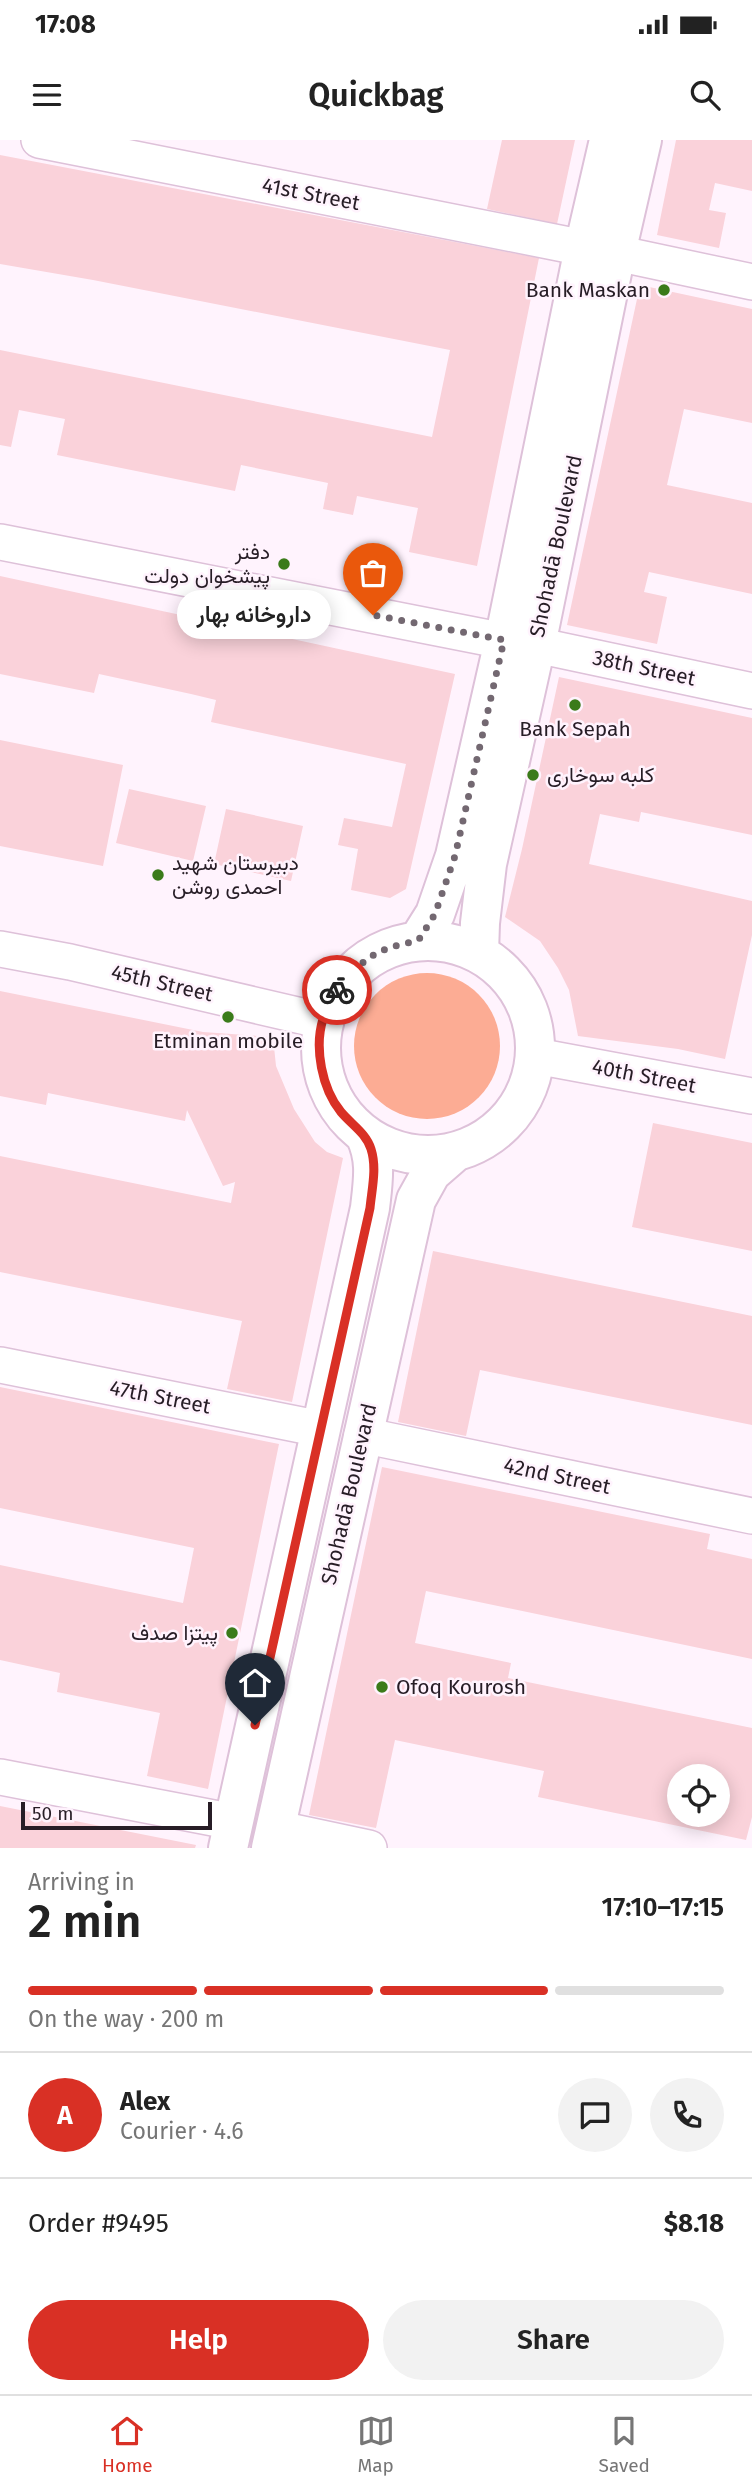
<!DOCTYPE html>
<html lang="en">
<head>
<meta charset="utf-8">
<style>
	body { margin:0; font-family:"Fira Sans",Vazirmatn,sans-serif; background:#f2f2f2; color:#222; height:100vh; display:flex; flex-direction:column; font-size:26px; white-space:nowrap }
	* { box-sizing:border-box; margin:0 }
	p { font-size:23px; color:#767676 }
	.icon { flex:none; width:38px; height:38px; fill:none; stroke:currentColor; stroke-width:2; stroke-linecap:round; stroke-linejoin:round }
	.map { position:relative; height:1708px; overflow:hidden }
	.drawer { display:flex; flex-direction:column; background:#fff; flex:1 }
	.drawer>* { flex:none }
	.buttons { position:absolute; left:667px; top:1624px; display:grid; gap:14px }
	.buttons a { display:grid; place-items:center; width:63px; height:63px; border-radius:50%; background:#fff; box-shadow:0 4px 18px #0003; font-size:35px }
	.scale { position:absolute; left:21px; bottom:18px; width:191px; box-sizing:border-box; padding-left:7px; border:4px solid #271d26; border-top:0; font-size:19px; line-height:24px; white-space:nowrap; color:#271d26; -webkit-text-stroke:5px #fff3fd; paint-order:stroke }
	.pin { position:absolute; display:grid; place-items:center; width:60px; height:60px; color:#fff; margin:-72px -30px; border-radius:50% 50% 50% 0; rotate:-45deg; box-shadow:0 0 7px #0007 }
	.pin .icon { rotate:45deg }
	.courier { position:absolute; display:grid; place-items:center; width:70px; height:70px; margin:-35px; border:5px solid #d93025; border-radius:50%; background:#fff; color:#222; box-shadow:0 2px 9px #0007 }
	.bubble { position:absolute; height:49px; border-radius:24px; background:#fff; box-shadow:0 4px 18px #0003; font-size:23px; font-weight:600; line-height:49px; text-align:center }
	.head em { font-style:normal; font-weight:600 }
	.head div { display:flex; flex-direction:column-reverse }
	.head { display:flex; align-items:center; justify-content:space-between; height:119px; padding:0 28px }
	h1 { font-size:46px; font-weight:600; line-height:52px }
	.bar { display:grid; grid-template-columns:repeat(4,1fr); gap:10px 7px; align-content:center; height:84px; padding:0 28px }
	.bar i { height:9px; border-radius:5px; background:#e0e0e0 }
	.bar .selected { background:#d93025 }
	.bar p { grid-column:span 4 }
	.line { display:flex; align-items:center; gap:18px; padding:0 28px; border-top:2px solid #e0e0e0 }
	.line div { flex:1 }
	.round { display:grid; place-items:center; flex:none; width:74px; height:74px; border-radius:37px; background:#f2f2f2 }
	.cta { display:flex; gap:14px; margin-top:auto; padding:14px 28px }
	.cta a { flex:1; height:80px; border-radius:42px; background:#d93025; color:#fff; font-size:28px; font-weight:600; line-height:80px; text-align:center }
	.cta a+a { background:#f2f2f2; color:#222 }
	.status { display:flex; justify-content:space-between; align-items:center; height:49px; padding:0 35px; background:#fff; direction:ltr }
	.status svg { height:19px; fill:currentColor }
	header { display:flex; justify-content:space-between; align-items:center; height:91px; padding:0 28px; background:#fff; font-size:32px; font-weight:600 }
	.tabs { display:flex; justify-content:space-around; align-items:center; height:98px; border-top:2px solid #e0e0e0; background:#fff; font-size:19px; color:#767676 }
	.tabs a { display:grid; justify-items:center; gap:4px }
	.tabs .selected { color:#d93025 }
	.map>svg:first-child { display:block }
	.green { fill:#fcac94 }
	.building { fill:#fad2da; fill-rule:evenodd }
	.lines { fill:none; stroke-linecap:round; stroke-linejoin:round }
	.minor-casing { stroke:#dec1d9; stroke-width:38 }
	.major-casing { stroke:#dec1d9; stroke-width:42 }
	.minor { stroke:#fff; stroke-width:35 }
	.major { stroke:#fff; stroke-width:38 }
	.done { stroke:#736871; stroke-width:7; stroke-dasharray:0 12.6 }
	.route { stroke:#d93025; stroke-width:9 }
	.poi-dot { fill:#3b7b1a; stroke:#fff3fd; stroke-width:2.5 }
	.labels { text-anchor:middle; dominant-baseline:central; stroke-width:5; stroke-linejoin:round; paint-order:stroke }
	.street-label { font-size:21px; fill:#271d26; stroke:#fff3fd }
	.poi-label { font-size:21px; fill:#271d26; stroke:#fff3fd; text-anchor:end }
</style>
</head>
<body>
<div class="status"><b>17:08</b><svg viewBox="0 0 49 12"><path d="M0 12V9h3v3zM5 12V6h3v6zM10 12V3h3v9zM15 12V0h3v12zM26 1h20v11H26zM47 4h2v5h-2z"/></svg></div>
<header><svg class="icon" aria-label="menu" viewBox="0 0 24 24"><path d="M4 6h16M4 12h16M4 18h16"/></svg>Quickbag<svg class="icon" aria-label="search" viewBox="0 0 24 24"><circle cx="10" cy="10" r="6"/><path d="M15 15l6 6"/></svg></header>
<div class="map">
<svg width="752" height="1708" viewBox="0 0 752 1708">
	<rect width="100%" height="100%" fill="#fff3fd"/>
	<path class="green" d="M354 906a73 73 0 1 1 146 0a73 73 0 1 1-146 0Z"/>
	<path class="building" d="M502 0H575L557 84 487 69Z
		M676 0H752V51L715 43 709 70 726 73 719 108 657 95Z
		M0 15 539 118 477 426 409 412 418 368 357 356 353 375 323 369 328 343 241 325 235 351 57 315 65 279 19 270 11 307 0 305V210L432 297 450 210 93 140 0 124Z
		M640 145 752 169V283L684 269 667 345 752 363V454L649 432 644 452 667 457 657 504 567 485Z
		M0 436 455 534 406 749 390 758 351 750 358 709 338 705 344 678 392 687 406 624 211 582 216 560 191 554 99 534 94 553 0 534Z
		M559 537 752 578V695L641 672 639 682 600 674 589 724 752 761V795L725 919 678 909 578 896 569 850 558 828 540 801 505 777 522 709Z
		M0 600 123 625 103 726 0 706Z
		M129 649 206 666 193 721 116 703Z
		M226 669 303 686 291 741 214 724Z
		M0 851 203 892 273 897 276 926 294 969 315 1002 327 1012 343 1018 292 1262 227 1249 242 1181 0 1132V1016L231 1063 235 1042 223 1046 187 970 185 981 48 953 46 965 0 956Z
		M653 983 752 1003V1111L632 1087Z
		M433 1111 752 1176V1285L480 1230 466 1296 398 1282Z
		M0 1247 279 1304 208 1649 147 1636 160 1573 57 1552 60 1533 0 1520V1425L183 1463 194 1408 0 1368Z
		M382 1327 710 1394 707 1409 752 1419V1519L426 1451 415 1503 511 1523 508 1538 752 1588V1677L746 1700 538 1657 544 1631 395 1600 376 1688 309 1675ZM679 1636H718V1675H679Z
		M0 1666 196 1705 195 1708H0Z"/>
	<g class="lines">
		<g class="minor-casing">
			<path id="minor" d="M39 0 584 108
				M616 113 752 142
				M0 402 504 501
				M536 505 752 551
				M0 809 70 822 323 881
				M536 916 752 956
				M0 1225 321 1289
				M362 1295 752 1376
				M0 1637 234 1682
				M275 1688 369 1708"/>
		</g>
		<g class="major-casing">
			<path id="major" d="M321 908a107 107 0 1 1 214 0a107 107 0 1 1-214 0Z
				M418 801 435 774 455 716 504 501 584 108 609 0
				M479 813 480 783 487 724 536 505 616 113 642 0
				M228 1708 370 1068C373 1041 377 1020 365 995
				M271 1708 416 1060 431 1033 454 1013"/>
		</g>
		<use href="#minor" class="minor"/>
		<use href="#major" class="major"/>
	</g>
	<g class="lines">
		<path class="done" d="M337 850C364 818 376 808 418 801L435 774 455 716 504 500 373 475"/>
		<path class="route" d="M255 1585 370 1068C372 1048 377 1028 371 1009 366 993 352 985 341 972 322 949 314 908 323 879 326 869 332 859 337 850"/>
	</g>
	<g class="poi-dot">
		<circle cx="664" cy="150" r="7"/>
		<circle cx="284" cy="424" r="7"/>
		<circle cx="575" cy="565" r="7"/>
		<circle cx="533" cy="635" r="7"/>
		<circle cx="158" cy="735" r="7"/>
		<circle cx="228" cy="877" r="7"/>
		<circle cx="232" cy="1493" r="7"/>
		<circle cx="382" cy="1547" r="7"/>
	</g>
	<g class="labels">
		<g class="street-label">
			<text transform="translate(311 54) rotate(11)">41st Street</text>
			<text transform="translate(556 406) rotate(-78)">Shohadā Boulevard</text>
			<text transform="translate(644 528) rotate(12)">38th Street</text>
			<text transform="translate(162 843) rotate(13)">45th Street</text>
			<text transform="translate(644 936) rotate(11)">40th Street</text>
			<text transform="translate(160 1257) rotate(11)">47th Street</text>
			<text transform="translate(557 1336) rotate(12)">42nd Street</text>
			<text transform="translate(349 1354) rotate(-77)">Shohadā Boulevard</text>
		</g>
		<g class="poi-label">
			<text x="650" y="150">Bank Maskan</text>
			<text x="270" y="412">دفتر<tspan x="270" dy="24">پیشخوان دولت</tspan></text>
			<text x="575" y="589" text-anchor="middle">Bank Sepah</text>
			<text x="547" y="635" text-anchor="start">کلبه سوخاری</text>
			<text x="172" y="723" text-anchor="start">دبیرستان شهید<tspan x="172" dy="24">احمدی روشن</tspan></text>
			<text x="228" y="901" text-anchor="middle">Etminan mobile</text>
			<text x="218" y="1493">پیتزا صدف</text>
			<text x="396" y="1547" text-anchor="start">Ofoq Kourosh</text>
		</g>
	</g>
</svg>
<div class="buttons">
<a><svg class="icon" aria-label="locate" viewBox="0 0 24 24"><circle cx="12" cy="12" r="6"/><path d="M12 2v4M12 18v4M2 12h4M18 12h4"/></svg></a>
</div>
<div class="scale">50 m</div>
<div class="pin" style="left:373px;top:475px;background:#ea580c"><svg class="icon" aria-label="bag" viewBox="0 0 24 24"><path d="M5 8h14l-1 12H6zM9 8a3 3 0 0 1 6 0"/></svg></div>
<div class="pin" style="left:255px;top:1585px;background:#1f2937"><svg class="icon" aria-label="home" viewBox="0 0 24 24"><path d="M3 11l9-7 9 7M6 9v11h12V9"/></svg></div>
<div class="courier" style="left:337px;top:850px"><svg class="icon" aria-label="bike" viewBox="0 0 24 24"><circle cx="6" cy="16" r="4"/><circle cx="18" cy="16" r="4"/><path d="M6 16l4-8h5l3 8M10 8l3 8H6M13 5h3"/></svg></div>
<div class="bubble" style="left:177px;top:450px;width:154px">داروخانه بهار</div>
</div>
<section class="drawer">
<div class="head"><div><h1>2 min</h1><p>Arriving in</p></div><em>17:10–17:15</em></div>
<div class="bar"><i class="selected"></i><i class="selected"></i><i class="selected"></i><i></i><p>On the way · 200 m</p></div>
<div class="line" style="height:126px"><b class="round" style="background:#d93025;color:#fff">A</b><div><b>Alex</b><p>Courier · 4.6</p></div><a class="round"><svg class="icon" aria-label="chat" viewBox="0 0 24 24"><path d="M4 5h16v11H9l-5 4z"/></svg></a><a class="round"><svg class="icon" aria-label="phone" viewBox="0 0 24 24"><path d="M5 4h4l2 5-3 2q2 4 5 5l2-3 5 2v4C11 20 4 13 5 4z"/></svg></a></div>
<div class="line" style="height:91px"><div>Order #9495</div><b>$8.18</b></div>
<div class="cta"><a>Help</a><a>Share</a></div>
</section>
<nav class="tabs">
<a class="selected"><svg class="icon" aria-label="home" viewBox="0 0 24 24"><path d="M3 11l9-7 9 7M6 9v11h12V9"/></svg>Home</a>
<a><svg class="icon" aria-label="map" viewBox="0 0 24 24"><path d="M3 6l6-2 6 2 6-2v14l-6 2-6-2-6 2zM9 4v14M15 6v14"/></svg>Map</a>
<a><svg class="icon" aria-label="saved" viewBox="0 0 24 24"><path d="M7 4h10v16l-5-4-5 4z"/></svg>Saved</a>
</nav>
</body>
</html>
